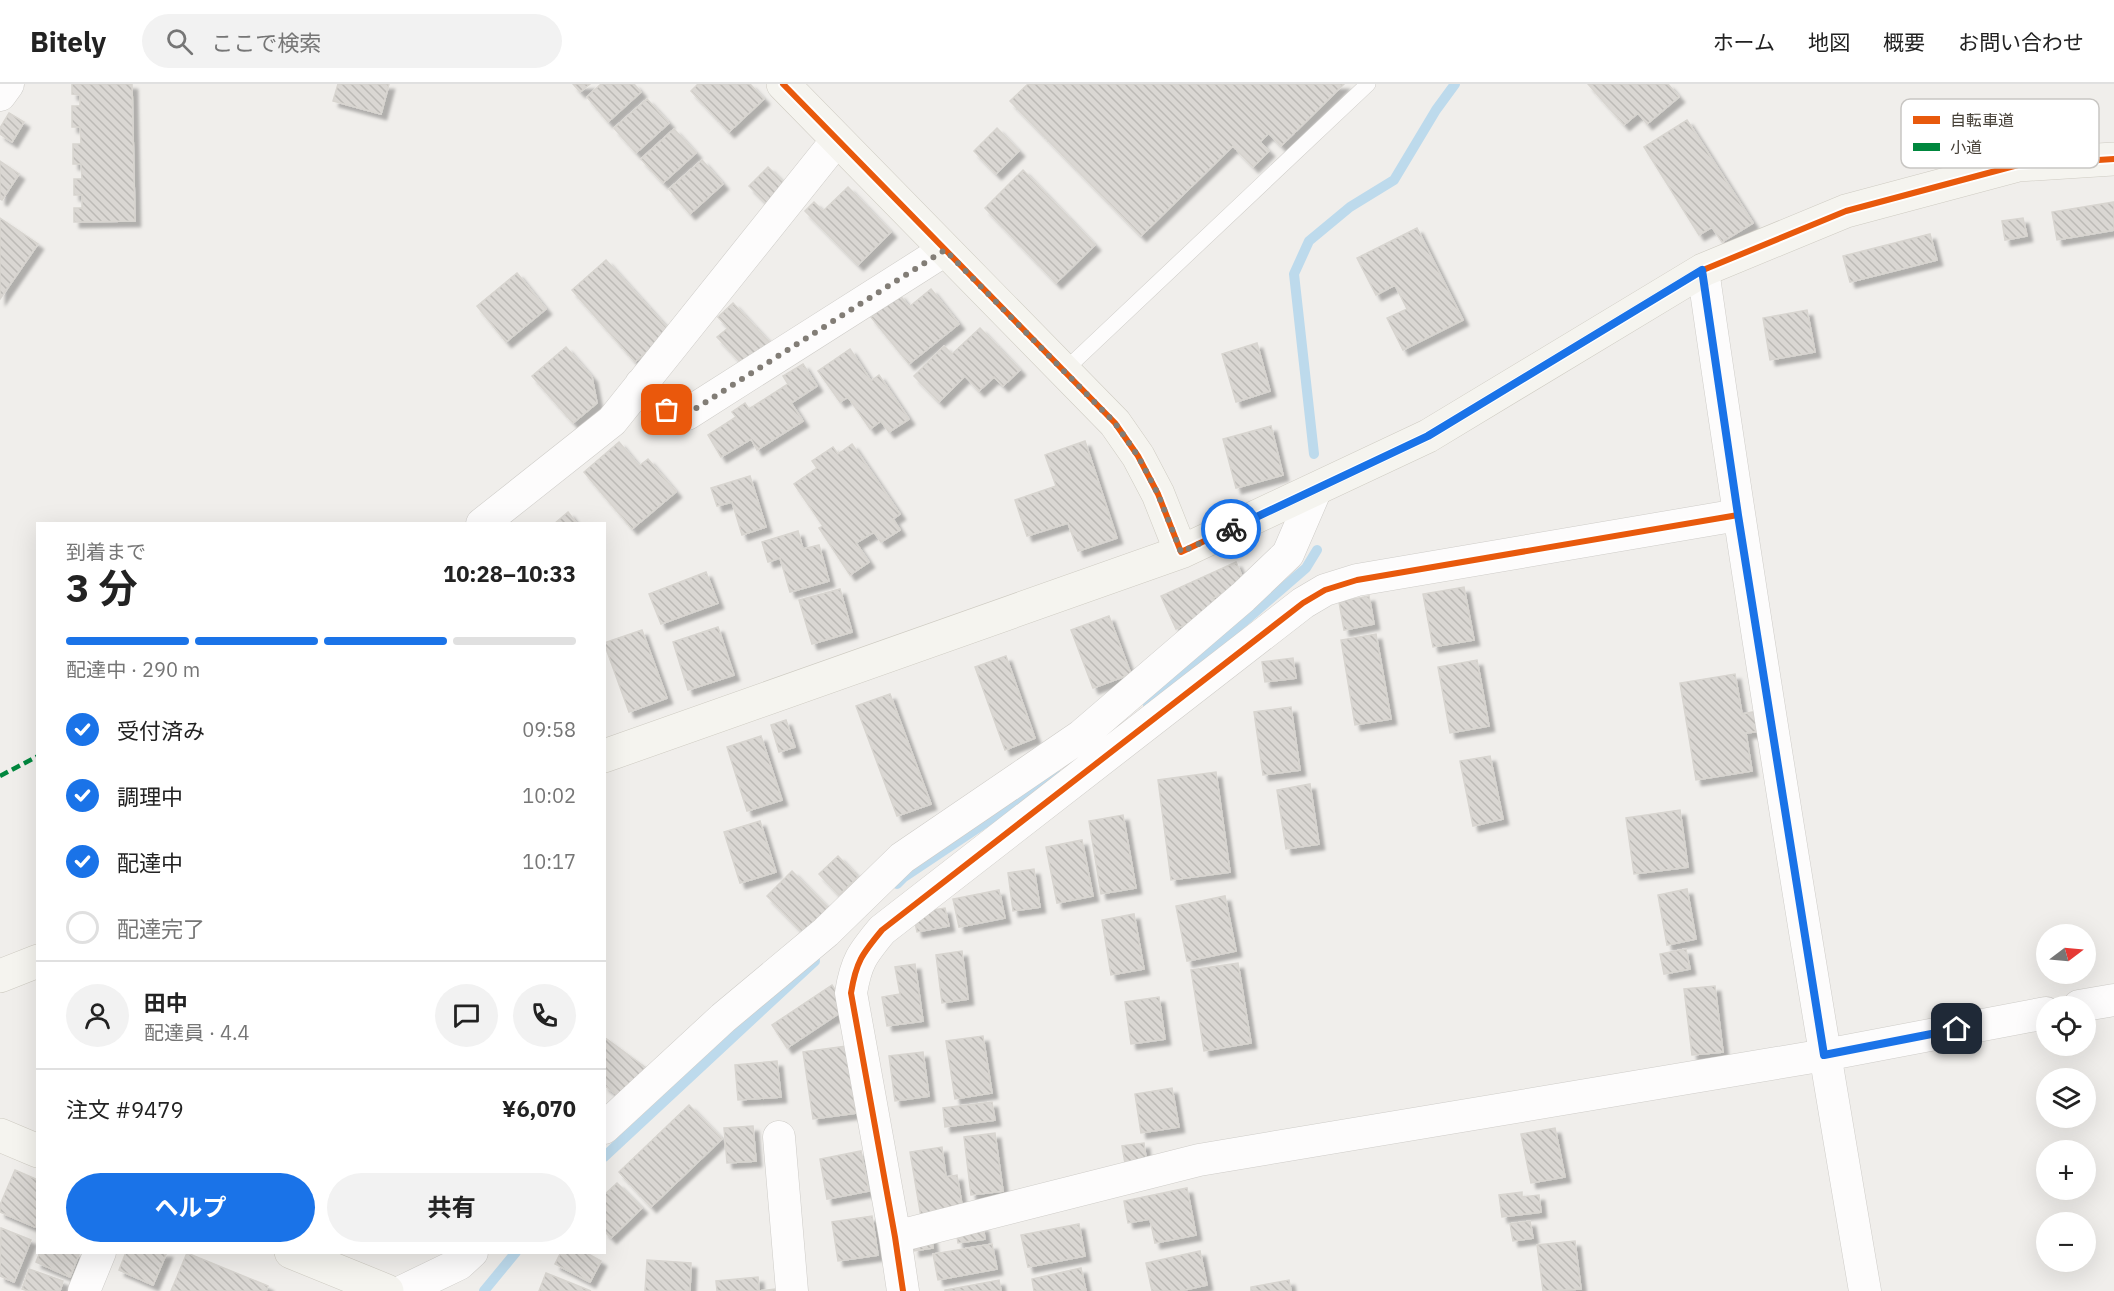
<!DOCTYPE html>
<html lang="ja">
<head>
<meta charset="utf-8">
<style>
	body { margin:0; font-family:"IBM Plex Sans","Noto Sans JP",sans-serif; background:#f2f2f2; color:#222; height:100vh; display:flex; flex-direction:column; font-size:22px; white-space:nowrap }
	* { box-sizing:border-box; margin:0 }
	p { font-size:20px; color:#767676 }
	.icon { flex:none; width:33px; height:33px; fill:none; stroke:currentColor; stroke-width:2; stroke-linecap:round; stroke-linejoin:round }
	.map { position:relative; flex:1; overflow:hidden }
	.sheet { position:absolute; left:36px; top:438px; width:570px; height:732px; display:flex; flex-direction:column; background:#fff; border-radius:0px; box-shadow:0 6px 24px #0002 }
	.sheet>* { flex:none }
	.needle { width:39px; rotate:74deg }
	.buttons { position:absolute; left:2036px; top:840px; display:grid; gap:12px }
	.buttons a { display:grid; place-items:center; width:60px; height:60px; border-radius:50%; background:#fff; box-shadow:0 6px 24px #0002; font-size:30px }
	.pin { position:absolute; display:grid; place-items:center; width:51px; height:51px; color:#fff; margin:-26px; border-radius:12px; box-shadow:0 3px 9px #0006 }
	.courier { position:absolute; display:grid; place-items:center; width:60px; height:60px; margin:-30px; border:4px solid #1a73e8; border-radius:50%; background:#fff; color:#222; box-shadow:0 2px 8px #0007 }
	.overview em { font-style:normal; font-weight:700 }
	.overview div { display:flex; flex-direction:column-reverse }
	.overview { display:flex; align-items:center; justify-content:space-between; height:102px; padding:0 30px }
	h1 { font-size:39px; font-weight:700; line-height:45px }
	.bar { display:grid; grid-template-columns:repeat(4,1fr); gap:9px 6px; align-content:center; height:72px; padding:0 30px }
	.bar i { height:8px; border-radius:4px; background:#e0e0e0 }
	.bar .current { background:#1a73e8 }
	.bar p { grid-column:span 4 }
	.line { display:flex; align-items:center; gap:15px; padding:0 30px; border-top:2px solid #e0e0e0 }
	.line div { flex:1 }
	.round { display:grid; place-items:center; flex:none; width:63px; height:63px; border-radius:32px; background:#f2f2f2 }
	ol { padding:0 30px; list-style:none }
	li { display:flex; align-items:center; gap:18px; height:66px }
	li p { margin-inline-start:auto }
	li .icon { padding:6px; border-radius:50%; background:#1a73e8; color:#fff; stroke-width:4 }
	li:last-child { color:#767676 }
	li i { width:33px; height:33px; border:3px solid #e0e0e0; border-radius:50% }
	.cta { display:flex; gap:12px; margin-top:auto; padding:12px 30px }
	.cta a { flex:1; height:69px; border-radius:36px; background:#1a73e8; color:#fff; font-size:24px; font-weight:700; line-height:69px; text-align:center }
	.cta a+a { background:#f2f2f2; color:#222 }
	header { display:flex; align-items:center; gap:36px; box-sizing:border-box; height:84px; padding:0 30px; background:#fff; border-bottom:2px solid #e0e0e0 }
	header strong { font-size:28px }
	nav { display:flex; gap:33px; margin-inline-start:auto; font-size:21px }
	.search { width:420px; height:54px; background:#f2f2f2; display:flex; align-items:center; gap:15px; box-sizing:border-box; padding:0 21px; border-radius:33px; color:#767676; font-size:22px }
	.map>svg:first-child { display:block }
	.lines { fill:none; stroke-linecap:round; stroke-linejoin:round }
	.stream { stroke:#bddaec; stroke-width:10 }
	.building { fill:url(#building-back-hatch); stroke:#d8d5d0; stroke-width:1.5; filter:url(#shadow) }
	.lane-casing { stroke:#ceccc8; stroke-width:16 }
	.street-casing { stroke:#ceccc8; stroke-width:33 }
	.secondary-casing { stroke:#cecbc2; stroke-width:34 }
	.lane { stroke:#fdfcfc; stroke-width:15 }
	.street { stroke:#fdfcfc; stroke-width:32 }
	.secondary { stroke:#f5f4ef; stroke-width:33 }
	.quiet { stroke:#00873e; stroke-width:4.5; stroke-dasharray:9 4.5; stroke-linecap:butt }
	.cycleway-casing { stroke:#fff; stroke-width:10 }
	.cycleway { stroke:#e8590c; stroke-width:6 }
	.done { stroke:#827d76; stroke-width:6; stroke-dasharray:0 10.8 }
	.route { stroke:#1a73e8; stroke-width:8 }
	.key { fill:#fff; stroke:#c8c6c3; stroke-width:1.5 }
	.key-label { font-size:16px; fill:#464037 }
</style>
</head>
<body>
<header>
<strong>Bitely</strong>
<div class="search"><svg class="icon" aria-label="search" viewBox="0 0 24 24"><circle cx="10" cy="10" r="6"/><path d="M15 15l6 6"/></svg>ここで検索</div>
<nav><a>ホーム</a><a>地図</a><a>概要</a><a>お問い合わせ</a></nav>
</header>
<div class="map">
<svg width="2114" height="1207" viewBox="0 0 2114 1207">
	<defs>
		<pattern id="building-back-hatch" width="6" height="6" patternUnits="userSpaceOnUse" patternTransform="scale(1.5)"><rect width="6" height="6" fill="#dad7d3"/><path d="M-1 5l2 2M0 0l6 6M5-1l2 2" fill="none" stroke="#bcbab6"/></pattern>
		<filter id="shadow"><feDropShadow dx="5.5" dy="5.5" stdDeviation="1.5" flood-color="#0004"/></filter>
	</defs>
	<rect width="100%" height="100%" fill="#f0eeeb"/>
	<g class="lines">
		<path class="stream" d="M1314 370 1294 190 1309 157 1350 123 1394 96 1436 26 1455 0
			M1148 621 1306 484 1317 466
			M897 800 904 793 1057 691
			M604 1073 815 877
			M484 1207 516 1168"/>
	</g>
	<path class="building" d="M72 0H132L135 137 74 138V124H82V111H74V95H82L81 80H73V60H81L80 43H72V22H80V11L72 10Z
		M338 0H389L381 30 333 17Z
		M573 0H590L580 8Z
		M601 0H634L641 8 608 38 587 13Z
		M698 0H750L764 15 729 48 691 7Z
		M1028 0H1221L1269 49 1260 58 1269 67 1253 83 1233 62 1141 152 1010 17Z
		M1221 0H1344L1281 62Z
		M1588 0H1668L1679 13 1647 40 1638 29 1624 41Z
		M647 15 669 39 636 69 614 44Z
		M9 29 24 38 12 58 0 50V44Z
		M1687 36 1753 139 1722 158 1712 143 1699 151 1644 63Z
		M997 44 1019 67 996 90 974 67Z
		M674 45 696 69 663 99 641 75Z
		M702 76 723 100 690 130 669 105Z
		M0 77 19 90 2 116 0 115Z
		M768 83 791 106 772 125 749 102Z
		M1023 86 1095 161 1056 199 985 124Z
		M848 103 891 148 858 181 805 127 814 118 823 127Z
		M2114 118V146L2057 156 2052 128Z
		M0 134 38 160 0 215Z
		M2023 134 2027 152 2005 156 2002 137Z
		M1417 144 1463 236 1403 266 1387 234 1407 225 1395 201 1376 211 1357 174Z
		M1930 150 1937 176 1850 198 1843 172Z
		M606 176 670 247 635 278 572 206Z
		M517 189 546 225 506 258 477 222Z
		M931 205 959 240 909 280 871 233 899 210 909 223Z
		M733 219 770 259 744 282 717 253 728 244 718 233Z
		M1807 226 1815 268 1770 276 1763 234Z
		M980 244 1020 286 1003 302 994 293 979 307 965 292 939 318 914 292 944 262 952 270Z
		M1257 259 1270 307 1236 318 1222 270Z
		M566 263 592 293 597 319 573 339 532 292Z
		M850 265 871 297 879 291 909 335 889 348 881 337 870 345 848 313 840 318 818 287Z
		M803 280 817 302 791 319 803 337 757 366 751 355 721 373 708 351 736 333 732 328 745 319 749 325 788 300 783 292Z
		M1271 342 1283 391 1236 404 1223 355Z
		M1085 357 1117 454 1078 467 1068 439 1027 452 1015 416 1056 402 1045 371Z
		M619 358 639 382 648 375 676 408 632 445 584 388Z
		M852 360 900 430 893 435 900 446 881 458 874 448 856 459 869 478 850 491 819 444 823 442 794 400 817 384 812 377 833 363 838 370Z
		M750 392 766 443 742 451 732 418 717 422 711 404Z
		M568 428 577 440H554Z
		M798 447 803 465 819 461 829 497 790 508 780 474 768 478 762 458Z
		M1236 478 1245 499 1213 514 1218 526 1176 545 1161 512Z
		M706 488 718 519 661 540 649 510Z
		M1464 503 1474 556 1433 563 1423 510Z
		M840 505 852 548 812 560 799 516Z
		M1369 512 1374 540 1344 546 1339 518Z
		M1109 532 1131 590 1093 604 1071 546Z
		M718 543 734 591 688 606 673 558Z
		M642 546 667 614 629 628 604 559Z
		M1376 550 1391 635 1355 641 1341 556Z
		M1006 572 1035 654 1005 666 975 583Z
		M1293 574 1296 594 1265 598 1262 578Z
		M1477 576 1489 642 1450 649 1438 583Z
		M1735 590 1742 630 1758 627 1761 647 1746 649 1752 687 1696 696 1680 599Z
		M890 610 931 720 897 732 856 622Z
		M1291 623 1300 686 1263 691 1254 628Z
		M786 636 795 663 779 668 771 641Z
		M761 652 782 716 747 727 727 663Z
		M1490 672 1503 735 1473 742 1460 677Z
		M1216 688 1230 788 1171 796 1158 696Z
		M1310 700 1319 760 1286 765 1277 706Z
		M1680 726 1688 783 1634 790 1626 734Z
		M1123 731 1136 804 1101 810 1089 737Z
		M760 737 776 788 740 799 724 748Z
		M1082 756 1093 812 1057 819 1046 763Z
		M838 772 858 793 839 811 819 790Z
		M1034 785 1040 823 1013 827 1008 789Z
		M792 787 831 827 805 851 767 812Z
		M1687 805 1696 855 1667 861 1658 811Z
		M999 806 1005 834 959 843 953 815Z
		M1225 812 1236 867 1187 877 1176 822Z
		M945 824 949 842 917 848 913 829Z
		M1134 830 1144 885 1111 891 1102 836Z
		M1686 865 1690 885 1664 890 1660 870Z
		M962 867 968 915 942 919 936 871Z
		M1238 879 1251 959 1204 967 1191 886Z
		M915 880 923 937 887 942 882 913 900 910 895 883Z
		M832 901 847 924 787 964 772 941Z
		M1715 902 1723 968 1692 971 1684 905Z
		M1159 913 1165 955 1131 960 1125 918Z
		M983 952 992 1009 955 1015 946 957Z
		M604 953 646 984 623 1015 604 1001Z
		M846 962 856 1029 813 1035 803 968Z
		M923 968 929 1012 895 1017 889 972Z
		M777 977 781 1013 738 1016 735 981Z
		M1172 1004 1179 1043 1141 1049 1135 1010Z
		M992 1018 995 1036 945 1043 943 1024Z
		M689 1021 722 1055 651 1123 619 1088Z
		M753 1042 756 1077 727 1079 724 1044Z
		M1555 1044 1565 1093 1531 1099 1521 1050Z
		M995 1049 1003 1107 971 1111 964 1053Z
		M1144 1059 1147 1081 1126 1085 1122 1062Z
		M942 1063 946 1093 957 1091 963 1127 921 1133 910 1068Z
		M861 1067 869 1107 827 1115 820 1075Z
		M15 1086 38 1096V1138L35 1143 0 1128V1121Z
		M617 1099 642 1124 611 1154 604 1147V1111Z
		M1187 1104 1196 1151 1155 1159 1150 1135 1128 1139 1124 1117Z
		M1522 1108V1113L1539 1111 1541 1128 1502 1133 1499 1111Z
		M872 1132 878 1171 838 1177 832 1138Z
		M1530 1137 1533 1154 1513 1157 1510 1140Z
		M1079 1140 1085 1172 1028 1183 1021 1151Z
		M983 1142 985 1155 958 1159 956 1146Z
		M1 1144 31 1156 14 1198 0 1192Z
		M931 1152 933 1164 914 1167 913 1154Z
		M1575 1157 1581 1205 1543 1207 1537 1161Z
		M992 1160 997 1185 938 1196 933 1170Z
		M1200 1167 1207 1201 1180 1207H1152L1146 1179Z
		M40 1168H80L70 1193 36 1178Z
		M126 1168H167L153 1201 119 1186Z
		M561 1168H585L601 1177 590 1198 555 1180Z
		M187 1169 268 1202 266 1207H171Z
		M647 1176 691 1179 690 1207H645Z
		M1081 1184 1086 1207H1034L1032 1195Z
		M29 1185 63 1197 60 1207H28L22 1205Z
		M546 1189 591 1207H539Z
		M758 1193 759 1207 775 1205V1207H717L716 1197Z
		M999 1196 1001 1207H945V1206Z
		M1289 1196 1291 1207H1251V1203Z"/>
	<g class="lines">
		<g class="lane-casing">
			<path id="lane" d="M1064 287 1368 0"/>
		</g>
		<g class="street-casing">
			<path id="street" d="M0 11 8 0
				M1703 186C1752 527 1807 867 1865 1207
				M641 300C654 313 666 332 687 330L945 166
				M482 440 612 337 837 56
				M2079 922 2114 916
				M604 1044 723 934 826 848 902 774 1081 652 1243 513 1288 470 1316 405
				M779 1053 792 1207
				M895 1153 1199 1076 1825 971 2046 929
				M84 1207 100 1168
				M403 1207 459 1180 472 1168
				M903 1207 895 1153 851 909C856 878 862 870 882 846L1303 519 1325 506 1357 496 1738 431"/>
		</g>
		<g class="secondary-casing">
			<path id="secondary" d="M783 0 1115 339 1138 372 1158 410 1181 468 1428 352 1703 186 1846 127 2018 81 2114 75
				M604 672 1181 468
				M0 892 38 877
				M0 1051 38 1067
				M291 1168 387 1207"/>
		</g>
		<use href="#lane" class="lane"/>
		<use href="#street" class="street"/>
		<use href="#secondary" class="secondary"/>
		<path class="quiet" d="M0 692 38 672"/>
		<g class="cycleway-casing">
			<path id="cycleway" d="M783 0 1115 339 1138 372 1158 410 1181 468 1428 352 1703 186 1846 127 2018 81 2114 75
				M903 1207 895 1153 851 909C856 878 862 870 882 846L1303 519 1325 506 1357 496 1738 431"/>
		</g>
		<use href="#cycleway" class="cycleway"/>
	</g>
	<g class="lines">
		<path class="done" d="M667 326 677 331 687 330 945 166 1115 339 1138 372 1158 410 1181 468 1231 445"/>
		<path class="route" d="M1231 445 1428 352 1702 186 1738 431 1824 971 1957 945"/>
	</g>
	<rect x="1901" y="15" width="198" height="69" rx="9" class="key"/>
	<rect x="1913" y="32" width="27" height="8" fill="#e8590c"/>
	<rect x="1913" y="59" width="27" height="8" fill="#00873e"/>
	<g class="key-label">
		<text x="1950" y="42">自転車道</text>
		<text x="1950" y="69">小道</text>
	</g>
</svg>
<div class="buttons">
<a><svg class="needle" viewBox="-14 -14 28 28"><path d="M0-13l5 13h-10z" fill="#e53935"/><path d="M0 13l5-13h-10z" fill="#767676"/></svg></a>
<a><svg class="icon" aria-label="locate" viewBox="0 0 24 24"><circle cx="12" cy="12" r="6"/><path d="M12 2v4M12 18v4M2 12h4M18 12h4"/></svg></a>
<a><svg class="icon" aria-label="layers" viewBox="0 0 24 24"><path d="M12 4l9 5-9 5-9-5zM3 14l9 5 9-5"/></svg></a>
<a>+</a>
<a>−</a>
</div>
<div class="pin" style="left:667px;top:326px;background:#ea580c"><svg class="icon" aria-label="bag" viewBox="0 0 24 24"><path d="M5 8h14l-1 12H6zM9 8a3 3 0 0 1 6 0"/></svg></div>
<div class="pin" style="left:1957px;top:945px;background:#1f2937"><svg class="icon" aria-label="home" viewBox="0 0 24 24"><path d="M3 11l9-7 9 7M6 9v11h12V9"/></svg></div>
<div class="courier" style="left:1231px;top:445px"><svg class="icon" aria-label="bike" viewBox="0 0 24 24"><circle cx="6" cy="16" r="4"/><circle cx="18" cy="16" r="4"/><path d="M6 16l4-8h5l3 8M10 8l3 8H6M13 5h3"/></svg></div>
<section class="sheet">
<div class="overview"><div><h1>3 分</h1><p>到着まで</p></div><em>10:28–10:33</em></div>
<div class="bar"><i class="current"></i><i class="current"></i><i class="current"></i><i></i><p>配達中 · 290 m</p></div>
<ol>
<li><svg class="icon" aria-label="check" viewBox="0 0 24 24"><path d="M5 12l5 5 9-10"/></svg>受付済み<p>09:58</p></li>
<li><svg class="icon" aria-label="check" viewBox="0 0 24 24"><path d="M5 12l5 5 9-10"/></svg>調理中<p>10:02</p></li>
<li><svg class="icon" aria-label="check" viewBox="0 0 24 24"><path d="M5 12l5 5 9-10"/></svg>配達中<p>10:17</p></li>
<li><i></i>配達完了</li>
</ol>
<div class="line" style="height:108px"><a class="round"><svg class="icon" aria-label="person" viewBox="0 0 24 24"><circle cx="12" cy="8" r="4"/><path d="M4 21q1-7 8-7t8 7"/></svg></a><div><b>田中</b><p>配達員 · 4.4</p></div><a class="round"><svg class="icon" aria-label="chat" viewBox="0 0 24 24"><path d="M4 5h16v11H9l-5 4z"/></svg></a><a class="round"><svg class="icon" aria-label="phone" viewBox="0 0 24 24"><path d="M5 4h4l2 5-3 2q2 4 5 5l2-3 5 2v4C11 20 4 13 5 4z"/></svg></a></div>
<div class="line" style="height:78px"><div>注文 #9479</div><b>¥6,070</b></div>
<div class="cta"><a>ヘルプ</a><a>共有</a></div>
</section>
</div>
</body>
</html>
